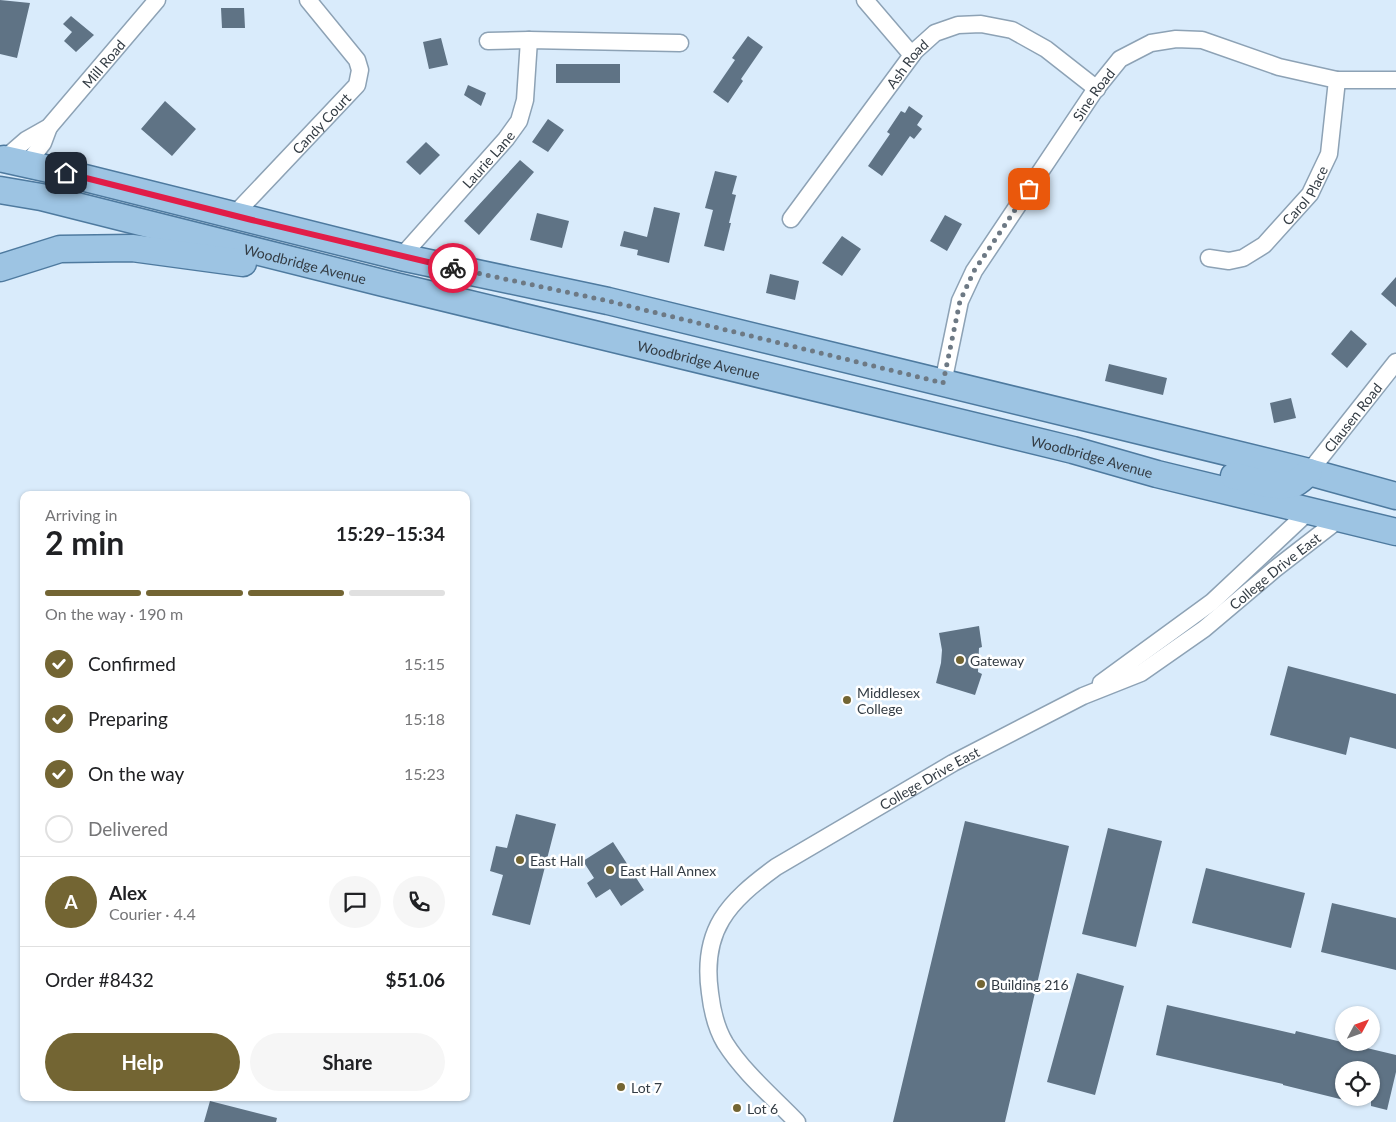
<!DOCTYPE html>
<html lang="en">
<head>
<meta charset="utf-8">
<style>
	body { margin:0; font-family:Lato,sans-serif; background:#f6f6f6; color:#202124; height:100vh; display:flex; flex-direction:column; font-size:19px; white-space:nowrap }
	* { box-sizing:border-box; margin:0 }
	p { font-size:16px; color:#757577 }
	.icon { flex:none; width:28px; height:28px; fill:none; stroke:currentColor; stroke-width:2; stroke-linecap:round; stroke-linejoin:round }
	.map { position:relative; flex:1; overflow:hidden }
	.side { position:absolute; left:20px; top:491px; width:450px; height:610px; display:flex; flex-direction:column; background:#fff; border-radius:10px; box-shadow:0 1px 4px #0004 }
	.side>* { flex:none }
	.needle { width:32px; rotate:49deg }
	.tools { position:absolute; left:1335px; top:1006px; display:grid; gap:10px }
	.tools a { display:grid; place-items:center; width:45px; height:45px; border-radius:50%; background:#fff; box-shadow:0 1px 4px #0004; font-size:25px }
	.pin { position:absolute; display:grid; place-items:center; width:42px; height:42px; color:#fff; margin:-21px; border-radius:10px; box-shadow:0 2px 8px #0006 }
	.courier { position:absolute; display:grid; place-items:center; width:50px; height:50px; margin:-25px; border:4px solid #e11d48; border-radius:50%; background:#fff; color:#222; box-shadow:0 1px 6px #0007 }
	.summary em { font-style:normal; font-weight:700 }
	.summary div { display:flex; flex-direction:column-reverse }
	.summary { display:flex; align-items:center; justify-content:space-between; height:85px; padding:0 25px }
	h1 { font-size:32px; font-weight:700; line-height:38px }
	.bar { display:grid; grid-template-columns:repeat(4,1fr); gap:8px 5px; align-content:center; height:60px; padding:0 25px }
	.bar i { height:6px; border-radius:4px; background:#e0e0e0 }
	.bar .selected { background:#736533 }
	.bar p { grid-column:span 4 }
	.line { display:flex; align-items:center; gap:12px; padding:0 25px; border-top:1px solid #e0e0e0 }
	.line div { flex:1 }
	.round { display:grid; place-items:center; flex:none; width:52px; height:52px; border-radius:26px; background:#f6f6f6 }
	ol { padding:0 25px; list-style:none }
	li { display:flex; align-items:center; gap:15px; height:55px }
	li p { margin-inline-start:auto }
	li .icon { padding:5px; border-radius:50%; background:#736533; color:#fff; stroke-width:4 }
	li:last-child { color:#757577 }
	li i { width:28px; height:28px; border:2px solid #e0e0e0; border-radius:50% }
	.action { display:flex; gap:10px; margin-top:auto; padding:10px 25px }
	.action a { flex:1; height:58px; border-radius:30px; background:#736533; color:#fff; font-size:20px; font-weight:700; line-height:58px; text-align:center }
	.action a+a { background:#f6f6f6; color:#202124 }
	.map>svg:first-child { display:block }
	.building { fill:#5f7385 }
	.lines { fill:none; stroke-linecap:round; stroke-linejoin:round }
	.street-casing { stroke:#8da2b5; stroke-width:19 }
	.primary-casing { stroke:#4e7a9f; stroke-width:29 }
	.street { stroke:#fff; stroke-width:16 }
	.primary { stroke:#9dc4e3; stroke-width:26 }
	.done { stroke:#6d7984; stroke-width:5; stroke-dasharray:0 9 }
	.route { stroke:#e11d48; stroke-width:6 }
	.poi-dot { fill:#736533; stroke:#fff; stroke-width:2 }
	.labels { text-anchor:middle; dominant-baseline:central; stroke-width:5; stroke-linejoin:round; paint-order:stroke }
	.street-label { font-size:14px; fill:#333c44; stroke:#fff }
	.poi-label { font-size:14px; fill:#333c44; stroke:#fff; text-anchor:start }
</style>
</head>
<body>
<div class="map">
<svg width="1396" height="1122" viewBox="0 0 1396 1122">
	<rect width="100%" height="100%" fill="#d9ebfb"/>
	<path class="building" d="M0 0 30 3 17 58 0 54Z
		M221 8H244L245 28H222Z
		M71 16 94 35 76 52 64 41 72 32 63 24Z
		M748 36 763 47 741 79 743 81 728 103 713 92 735 60 732 58Z
		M441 38 448 65 429 69 423 42Z
		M556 64H620V83H556Z
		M468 85 486 93 481 106 464 95Z
		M165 101 196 129 172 156 141 129Z
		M909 106 923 116 917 125 922 129 914 139 910 136 882 176 868 166 890 134 887 132 901 111 905 113Z
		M548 119 564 130 548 152 532 142Z
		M426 142 440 155 420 175 406 162Z
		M520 160 534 172 479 235 464 221Z
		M715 171 737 176 732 194 736 195 729 223H731L724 251 704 246 713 210 705 208Z
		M654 207 680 213 669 263 637 255 638 250 620 246 624 231 647 237Z
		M537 213 569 221 562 248 530 240Z
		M945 215 962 224 947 251 930 241Z
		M842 236 861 249 842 276 822 263Z
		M770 274 799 281 795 300 766 293Z
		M1396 277V307L1381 294Z
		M1351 330 1367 344 1347 368 1331 354Z
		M1109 364 1167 378 1163 395 1105 381Z
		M1291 398 1296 418 1274 423 1270 403Z
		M979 626 982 647 979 648 978 672 982 674 975 695 936 683 941 663 942 650 939 633Z
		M1288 666 1396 694V749L1350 737 1346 755 1270 735Z
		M516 814 556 824 530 925 492 915 503 875 490 871 496 846 507 848Z
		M965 821 1069 846 1005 1122H893Z
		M1108 828 1162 841 1136 947 1082 934Z
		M613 842 644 890 621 906 610 889 596 898 587 883 594 878 583 861Z
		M1206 868 1305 893 1291 948 1192 923Z
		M1332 903 1396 918V970L1321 952Z
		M1077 973 1124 986 1095 1095 1047 1082Z
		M1167 1005 1295 1034 1296 1031 1396 1055V1072L1387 1110 1371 1106V1070H1344V1100L1283 1085V1084L1156 1055Z
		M210 1101 277 1118 276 1122H204Z"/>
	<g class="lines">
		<g class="street-casing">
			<g id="street">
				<path d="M865 0 912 55"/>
				<path d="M488 41 529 40 680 43"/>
				<path id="s1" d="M4 159 26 140 49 127 157 0"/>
				<path d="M27 164 43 143 49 127"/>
				<path id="s2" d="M233 216 357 85 360 70 357 60 308 0"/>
				<path id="s3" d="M791 219 915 51 935 33 958 25 981 24 1012 30 1046 49 1097 89"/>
				<path id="s4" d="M401 257 506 139 519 121 525 100 529 40"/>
				<path id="s5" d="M1209 258 1229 261 1243 258 1264 245 1310 194 1329 154 1337 80"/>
				<path id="s6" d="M943 383 960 301 974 271 1095 90 1120 59 1151 43 1176 39 1202 40 1279 67 1337 80H1396"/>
				<path id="s7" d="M1309 472 1396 362"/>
				<path d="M1101 683 1212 602 1308 512"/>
				<path id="s8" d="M797 1122C773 1097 744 1073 725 1043 716 1028 712 1010 710 993 701 930 728 902 776 867L953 763 1083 696 1141 673 1204 629 1275 569 1333 524 1343 520"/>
			</g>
		</g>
		<g class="primary-casing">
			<g id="primary">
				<path d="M4 159 49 169 401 257 608 301 1309 472 1396 496"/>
				<path id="s9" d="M0 190 41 197 383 283 1073 450 1157 474 1396 532"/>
				<path d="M0 268 60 249 132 248 243 263"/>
				<path d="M1234 476C1250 479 1278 489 1293 484 1299 482 1304 476 1309 472"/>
			</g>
		</g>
		<use href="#street" class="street"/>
		<use href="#primary" class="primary"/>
	</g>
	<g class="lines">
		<path class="done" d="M453 268 608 301 943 383 960 301 974 271 1029 189"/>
		<path class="route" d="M66 173 252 220 453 268"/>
	</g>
	<g class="poi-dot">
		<circle cx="960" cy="660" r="5"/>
		<circle cx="847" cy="700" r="5"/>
		<circle cx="520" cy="860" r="5"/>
		<circle cx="610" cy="870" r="5"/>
		<circle cx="981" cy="984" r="5"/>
		<circle cx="621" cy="1087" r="5"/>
		<circle cx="737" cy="1108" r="5"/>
	</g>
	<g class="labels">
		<g class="street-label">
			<text stroke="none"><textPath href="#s1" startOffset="139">Mill Road</textPath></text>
			<text stroke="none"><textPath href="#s3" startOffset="194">Ash Road</textPath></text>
			<text stroke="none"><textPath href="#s6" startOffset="330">Sine Road</textPath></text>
			<text stroke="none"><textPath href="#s2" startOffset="128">Candy Court</textPath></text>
			<text stroke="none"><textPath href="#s4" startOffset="131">Laurie Lane</textPath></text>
			<text stroke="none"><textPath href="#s5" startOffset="124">Carol Place</textPath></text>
			<text stroke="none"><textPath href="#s9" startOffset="314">Woodbridge Avenue</textPath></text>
			<text stroke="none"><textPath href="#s9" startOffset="719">Woodbridge Avenue</textPath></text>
			<text stroke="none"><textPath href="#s7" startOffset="70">Clausen Road</textPath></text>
			<text stroke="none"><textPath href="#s9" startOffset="1124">Woodbridge Avenue</textPath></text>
			<text stroke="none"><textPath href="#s8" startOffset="894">College Drive East</textPath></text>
			<text stroke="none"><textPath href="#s8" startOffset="489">College Drive East</textPath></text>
		</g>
		<g class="poi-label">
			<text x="970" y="660">Gateway</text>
			<text x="857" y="692">Middlesex<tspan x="857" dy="16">College</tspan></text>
			<text x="530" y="860">East Hall</text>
			<text x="620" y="870">East Hall Annex</text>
			<text x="991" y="984">Building 216</text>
			<text x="631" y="1087">Lot 7</text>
			<text x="747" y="1108">Lot 6</text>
		</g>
	</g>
</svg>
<div class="tools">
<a><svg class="needle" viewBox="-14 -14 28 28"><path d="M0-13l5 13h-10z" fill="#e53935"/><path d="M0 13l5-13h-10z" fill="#757577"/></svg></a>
<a><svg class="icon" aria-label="locate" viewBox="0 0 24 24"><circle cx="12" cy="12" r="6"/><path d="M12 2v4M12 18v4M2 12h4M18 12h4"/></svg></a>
</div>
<div class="pin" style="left:1029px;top:189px;background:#ea580c"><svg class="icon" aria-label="bag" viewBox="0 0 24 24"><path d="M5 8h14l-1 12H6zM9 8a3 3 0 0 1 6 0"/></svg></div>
<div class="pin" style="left:66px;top:173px;background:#1f2937"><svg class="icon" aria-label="home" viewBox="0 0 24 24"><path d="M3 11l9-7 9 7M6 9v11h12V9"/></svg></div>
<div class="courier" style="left:453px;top:268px"><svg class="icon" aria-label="bike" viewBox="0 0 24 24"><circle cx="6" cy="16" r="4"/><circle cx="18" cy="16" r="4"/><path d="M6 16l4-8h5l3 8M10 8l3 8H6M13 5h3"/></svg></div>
<section class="side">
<div class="summary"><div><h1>2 min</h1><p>Arriving in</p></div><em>15:29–15:34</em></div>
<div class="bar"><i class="selected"></i><i class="selected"></i><i class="selected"></i><i></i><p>On the way · 190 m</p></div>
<ol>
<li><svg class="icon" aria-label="check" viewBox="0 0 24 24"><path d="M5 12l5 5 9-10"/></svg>Confirmed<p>15:15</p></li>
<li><svg class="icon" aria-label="check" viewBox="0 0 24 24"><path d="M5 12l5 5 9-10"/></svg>Preparing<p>15:18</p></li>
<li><svg class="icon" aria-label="check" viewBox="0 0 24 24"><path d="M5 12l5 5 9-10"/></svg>On the way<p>15:23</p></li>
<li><i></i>Delivered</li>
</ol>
<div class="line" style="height:90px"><b class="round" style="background:#736533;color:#fff">A</b><div><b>Alex</b><p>Courier · 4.4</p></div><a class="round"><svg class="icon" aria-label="chat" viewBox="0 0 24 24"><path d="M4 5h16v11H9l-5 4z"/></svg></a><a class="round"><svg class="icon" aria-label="phone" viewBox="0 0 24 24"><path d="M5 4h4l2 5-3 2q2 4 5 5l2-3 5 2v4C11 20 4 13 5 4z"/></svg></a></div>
<div class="line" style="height:65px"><div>Order #8432</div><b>$51.06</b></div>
<div class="action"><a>Help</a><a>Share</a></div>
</section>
</div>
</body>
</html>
